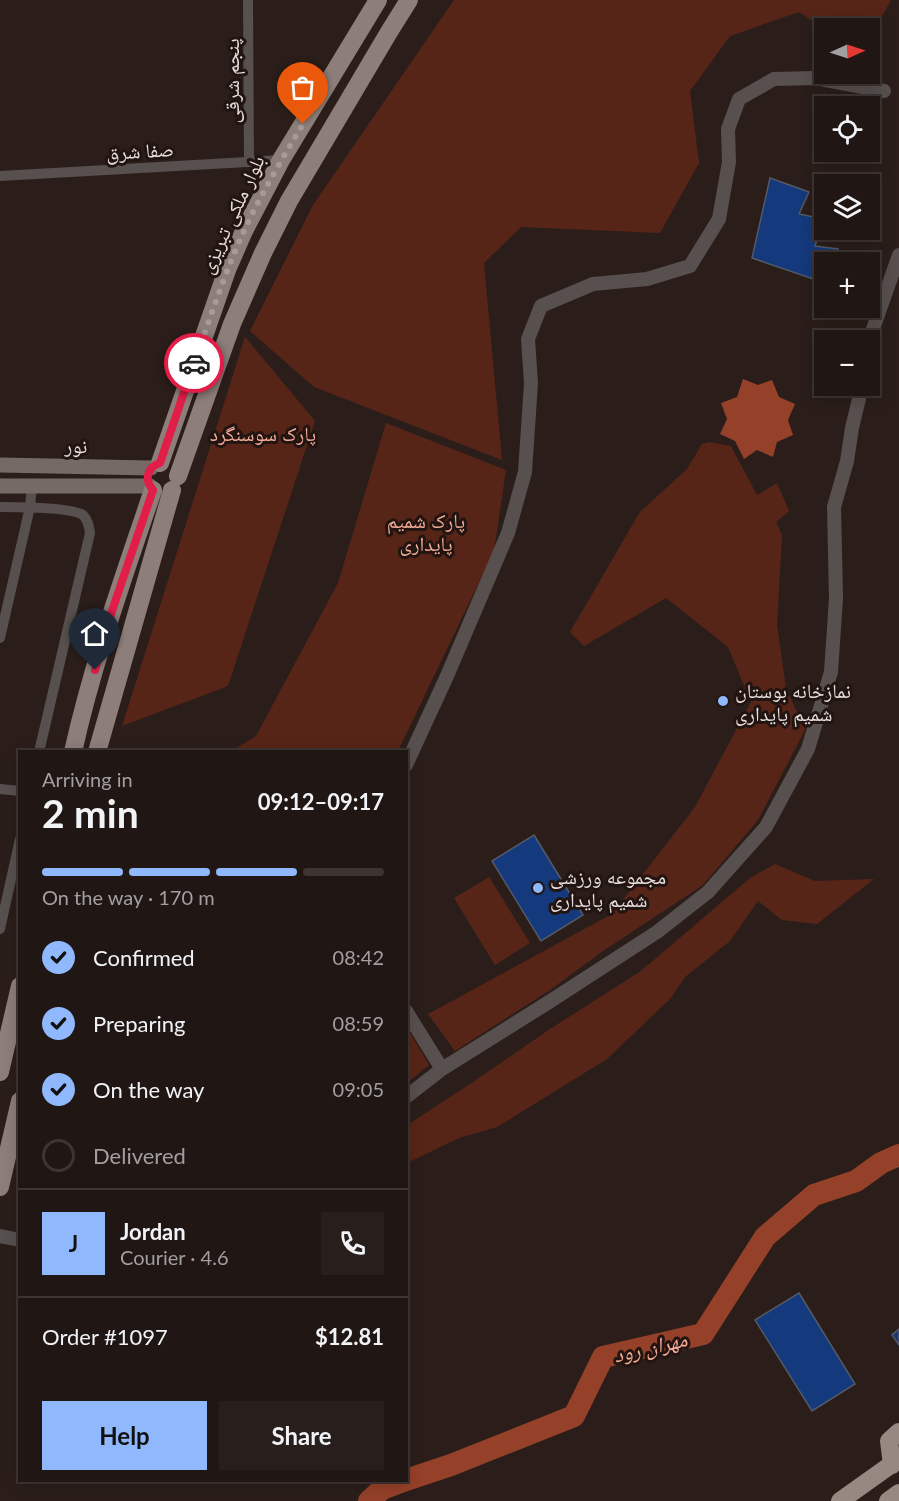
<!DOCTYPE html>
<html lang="en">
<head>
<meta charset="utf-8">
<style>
	body { margin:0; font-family:Lato,"Noto Naskh Arabic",sans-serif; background:#281f1d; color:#f1f3f6; height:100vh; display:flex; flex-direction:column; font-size:22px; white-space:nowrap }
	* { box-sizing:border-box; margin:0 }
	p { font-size:20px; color:#a29fa0 }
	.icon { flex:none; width:33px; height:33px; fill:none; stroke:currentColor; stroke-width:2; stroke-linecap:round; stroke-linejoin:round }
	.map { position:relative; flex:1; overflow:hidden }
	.sheet { position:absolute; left:18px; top:750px; width:390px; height:732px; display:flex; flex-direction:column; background:#201614; border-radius:0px; box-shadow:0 3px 15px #0003,0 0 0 2px #3d3534 }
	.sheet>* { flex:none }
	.needle { width:39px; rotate:87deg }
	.fabs { position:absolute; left:814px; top:18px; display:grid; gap:12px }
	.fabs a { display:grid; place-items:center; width:66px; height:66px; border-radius:0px; background:#201614; box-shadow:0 3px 15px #0003,0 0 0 2px #3d3534; font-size:30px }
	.pin { position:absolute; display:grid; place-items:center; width:51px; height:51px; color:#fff; margin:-62px -26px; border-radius:50% 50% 50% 0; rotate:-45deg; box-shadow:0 0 6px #0007 }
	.pin .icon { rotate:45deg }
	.courier { position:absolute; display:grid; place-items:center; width:60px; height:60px; margin:-30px; border:4px solid #e11d48; border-radius:50%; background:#fff; color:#222; box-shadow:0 2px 8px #0007 }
	.overview em { font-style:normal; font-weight:700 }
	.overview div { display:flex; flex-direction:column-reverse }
	.overview { display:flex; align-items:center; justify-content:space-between; height:102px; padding:0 24px }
	h1 { font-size:39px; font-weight:700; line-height:45px }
	.bar { display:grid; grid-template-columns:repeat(4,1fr); gap:9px 6px; align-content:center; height:72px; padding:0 24px }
	.bar i { height:8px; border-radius:4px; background:#3d3534 }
	.bar .on { background:#90b8fd }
	.bar p { grid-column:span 4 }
	.line { display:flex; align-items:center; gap:15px; padding:0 24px; border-top:2px solid #3d3534 }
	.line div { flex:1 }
	.round { display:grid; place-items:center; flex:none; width:63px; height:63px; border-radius:0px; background:#281f1d }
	ol { padding:0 24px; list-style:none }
	li { display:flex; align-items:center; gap:18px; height:66px }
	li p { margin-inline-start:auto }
	li .icon { padding:6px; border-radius:50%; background:#90b8fd; color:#111; stroke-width:4 }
	li:last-child { color:#a29fa0 }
	li i { width:33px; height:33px; border:3px solid #3d3534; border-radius:50% }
	.action { display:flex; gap:12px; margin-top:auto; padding:12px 24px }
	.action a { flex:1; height:69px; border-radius:0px; background:#90b8fd; color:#111; font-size:24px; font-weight:700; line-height:69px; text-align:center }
	.action a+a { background:#281f1d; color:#f1f3f6 }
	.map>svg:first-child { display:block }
	.green { fill:#572517 }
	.water { fill:#954028 }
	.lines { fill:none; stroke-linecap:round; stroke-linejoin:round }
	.river { stroke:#954028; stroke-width:22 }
	.building { fill:#14397c; stroke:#535a67; stroke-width:1.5 }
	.minor { stroke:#57504e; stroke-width:10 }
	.tertiary { stroke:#57504e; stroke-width:14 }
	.secondary { stroke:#766a67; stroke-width:15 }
	.primary { stroke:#8d7e7a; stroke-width:18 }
	.trunk { stroke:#988882; stroke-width:18 }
	.done { stroke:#a69b98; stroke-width:6; stroke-dasharray:0 10.8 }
	.route { stroke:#e11d48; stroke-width:8 }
	.poi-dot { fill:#90b8fd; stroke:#211411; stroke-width:2 }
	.labels { text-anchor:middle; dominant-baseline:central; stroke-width:6; stroke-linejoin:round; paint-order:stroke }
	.street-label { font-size:20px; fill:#e8dedc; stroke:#211411 }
	.park-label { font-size:20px; fill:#f5ad98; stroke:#211411 }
	.poi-label { font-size:20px; fill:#e8dedc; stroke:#211411; text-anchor:start }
	.water-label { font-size:21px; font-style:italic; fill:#f4ac97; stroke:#211411 }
</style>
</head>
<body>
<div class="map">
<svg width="899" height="1501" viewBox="0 0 899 1501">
	<rect width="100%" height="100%" fill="#2b1e1a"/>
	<path class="green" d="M454 0H891L870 38V28L825 29 799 12 730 36 690 91 699 163 660 233 521 227 484 263 502 460 314 387 250 331 313 205Z
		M245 337 315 421 228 686 122 726Z
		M386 423 506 470 494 551 398 751 230 752 256 736 338 583Z
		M709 442 731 446 757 495 777 483 789 511 776 522 782 535 777 625 786 688 805 730 758 820 703 885 603 951 550 990 455 1051 428 1014 612 914 695 807 751 702 728 647 666 598 584 646 570 632 640 512 687 469 702 444Z
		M775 864 815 881 874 879 817 924 782 920 758 901 730 941 685 977 670 999 607 1059 497 1127 459 1138 407 1163V1125L470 1084 550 1029 641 971 750 878Z
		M489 877 530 943 495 965 454 898Z
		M406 1026 429 1065 407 1083H406Z"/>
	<path class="water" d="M743 379 758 385 772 380 779 397 795 404 788 420 793 435 777 442 773 457 757 450 744 459 735 441 720 434 727 419 721 403 737 397Z"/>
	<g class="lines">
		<path class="river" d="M406 1480 451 1465 574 1416 603 1357 703 1334 765 1237 814 1195 856 1181 881 1163 899 1155
			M369 1501 382 1489 406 1480"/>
	</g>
	<path class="building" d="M770 178 809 192 799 214 824 219 815 246 838 249 834 262H825V283L752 258Z
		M534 835 583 915 541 941 492 861Z
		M799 1293 855 1384 812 1411 755 1320Z
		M899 1329V1345L892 1335Z"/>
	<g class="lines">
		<path class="minor" d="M248 0 249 162
			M0 176 281 160
			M0 507C16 507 71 507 83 515 88 520 89 526 90 533L39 752
			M0 638 30 507 32 486
			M0 789 20 791
			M0 929 20 839"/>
		<path class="tertiary" d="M870 344 873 329 899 255
			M406 765 447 676 508 533 525 472 531 383 528 339 541 306 593 284 647 279 690 266 719 219 729 162 728 129 739 99 774 79 815 78 884 91
			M406 1011 442 1069
			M406 1097 442 1069 549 1002 657 932 708 892 766 827 808 749 831 672 836 598 834 507 847 461 852 428 862 386
			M0 1236 20 1240"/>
		<path class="secondary" d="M0 465 151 468
			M0 486H150"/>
		<path class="primary" d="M160 463 227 270 244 231 281 160 378 0
			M178 476 232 324 263 253 289 201 389 32 409 0
			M73 752C93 662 124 576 153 490
			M97 752 172 490
			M0 1072 20 986
			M0 1187 20 1101"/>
		<path class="trunk" d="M892 1465 889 1441 899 1432
			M840 1501 899 1459
			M888 1501 899 1493"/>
	</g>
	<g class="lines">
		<path class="done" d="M194 363C210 319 224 275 243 233 260 196 282 159 303 124"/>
		<path class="route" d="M95 670 113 608 153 490C144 480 147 467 160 463L194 363"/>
	</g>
	<g class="poi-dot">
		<circle cx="723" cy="701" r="6"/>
		<circle cx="538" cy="888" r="6"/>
	</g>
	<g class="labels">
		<g class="street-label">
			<text transform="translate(231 81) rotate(-90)">پنجم شرقی</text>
			<text transform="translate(140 150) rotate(-3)">صفا شرق</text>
			<text transform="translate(231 214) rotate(-65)">بلوار ملکى تبریزى</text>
			<text transform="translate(76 445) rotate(1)">نور</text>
		</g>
		<g class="park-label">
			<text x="263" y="433">پارک سوسنگرد</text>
			<text x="426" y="520">پارک شمیم<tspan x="426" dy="23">پایداری</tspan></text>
		</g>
		<g class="poi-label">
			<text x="735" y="690">نمازخانه بوستان<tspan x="735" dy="23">شمیم پایداری</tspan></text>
			<text x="550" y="876">مجموعه ورزشی<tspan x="550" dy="23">شمیم پایداری</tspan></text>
		</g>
		<g class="water-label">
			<text transform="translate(650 1346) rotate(-13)">مهران رود</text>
		</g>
	</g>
</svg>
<div class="fabs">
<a><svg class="needle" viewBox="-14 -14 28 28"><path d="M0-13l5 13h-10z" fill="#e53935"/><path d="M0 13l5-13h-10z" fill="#a29fa0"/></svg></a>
<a><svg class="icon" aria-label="locate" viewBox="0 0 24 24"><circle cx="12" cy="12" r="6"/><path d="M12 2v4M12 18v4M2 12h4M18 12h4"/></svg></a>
<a><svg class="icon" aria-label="layers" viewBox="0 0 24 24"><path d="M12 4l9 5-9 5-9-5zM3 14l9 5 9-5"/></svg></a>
<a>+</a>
<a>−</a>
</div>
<div class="pin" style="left:303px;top:124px;background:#ea580c"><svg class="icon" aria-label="bag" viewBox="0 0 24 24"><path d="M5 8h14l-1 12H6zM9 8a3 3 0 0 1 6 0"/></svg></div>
<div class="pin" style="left:95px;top:670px;background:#1f2937"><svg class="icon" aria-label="home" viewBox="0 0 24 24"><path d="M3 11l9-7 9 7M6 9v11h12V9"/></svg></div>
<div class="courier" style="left:194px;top:363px"><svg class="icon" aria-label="car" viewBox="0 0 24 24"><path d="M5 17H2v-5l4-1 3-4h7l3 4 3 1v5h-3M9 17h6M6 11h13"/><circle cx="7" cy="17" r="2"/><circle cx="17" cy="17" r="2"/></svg></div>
<section class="sheet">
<div class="overview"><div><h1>2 min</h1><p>Arriving in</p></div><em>09:12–09:17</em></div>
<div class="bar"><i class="on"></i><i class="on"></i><i class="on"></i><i></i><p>On the way · 170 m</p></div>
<ol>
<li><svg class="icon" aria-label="check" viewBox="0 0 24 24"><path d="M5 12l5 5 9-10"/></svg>Confirmed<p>08:42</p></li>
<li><svg class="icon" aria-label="check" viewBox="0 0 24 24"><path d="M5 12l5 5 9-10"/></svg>Preparing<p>08:59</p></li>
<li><svg class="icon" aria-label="check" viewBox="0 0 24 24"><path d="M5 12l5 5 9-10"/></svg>On the way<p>09:05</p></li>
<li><i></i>Delivered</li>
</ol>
<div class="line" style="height:108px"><b class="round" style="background:#90b8fd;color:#111">J</b><div><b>Jordan</b><p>Courier · 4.6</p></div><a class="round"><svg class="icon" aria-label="phone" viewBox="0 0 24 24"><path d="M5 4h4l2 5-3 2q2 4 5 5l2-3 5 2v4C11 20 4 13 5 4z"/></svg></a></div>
<div class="line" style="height:78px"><div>Order #1097</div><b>$12.81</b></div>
<div class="action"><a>Help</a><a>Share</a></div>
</section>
</div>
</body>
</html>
